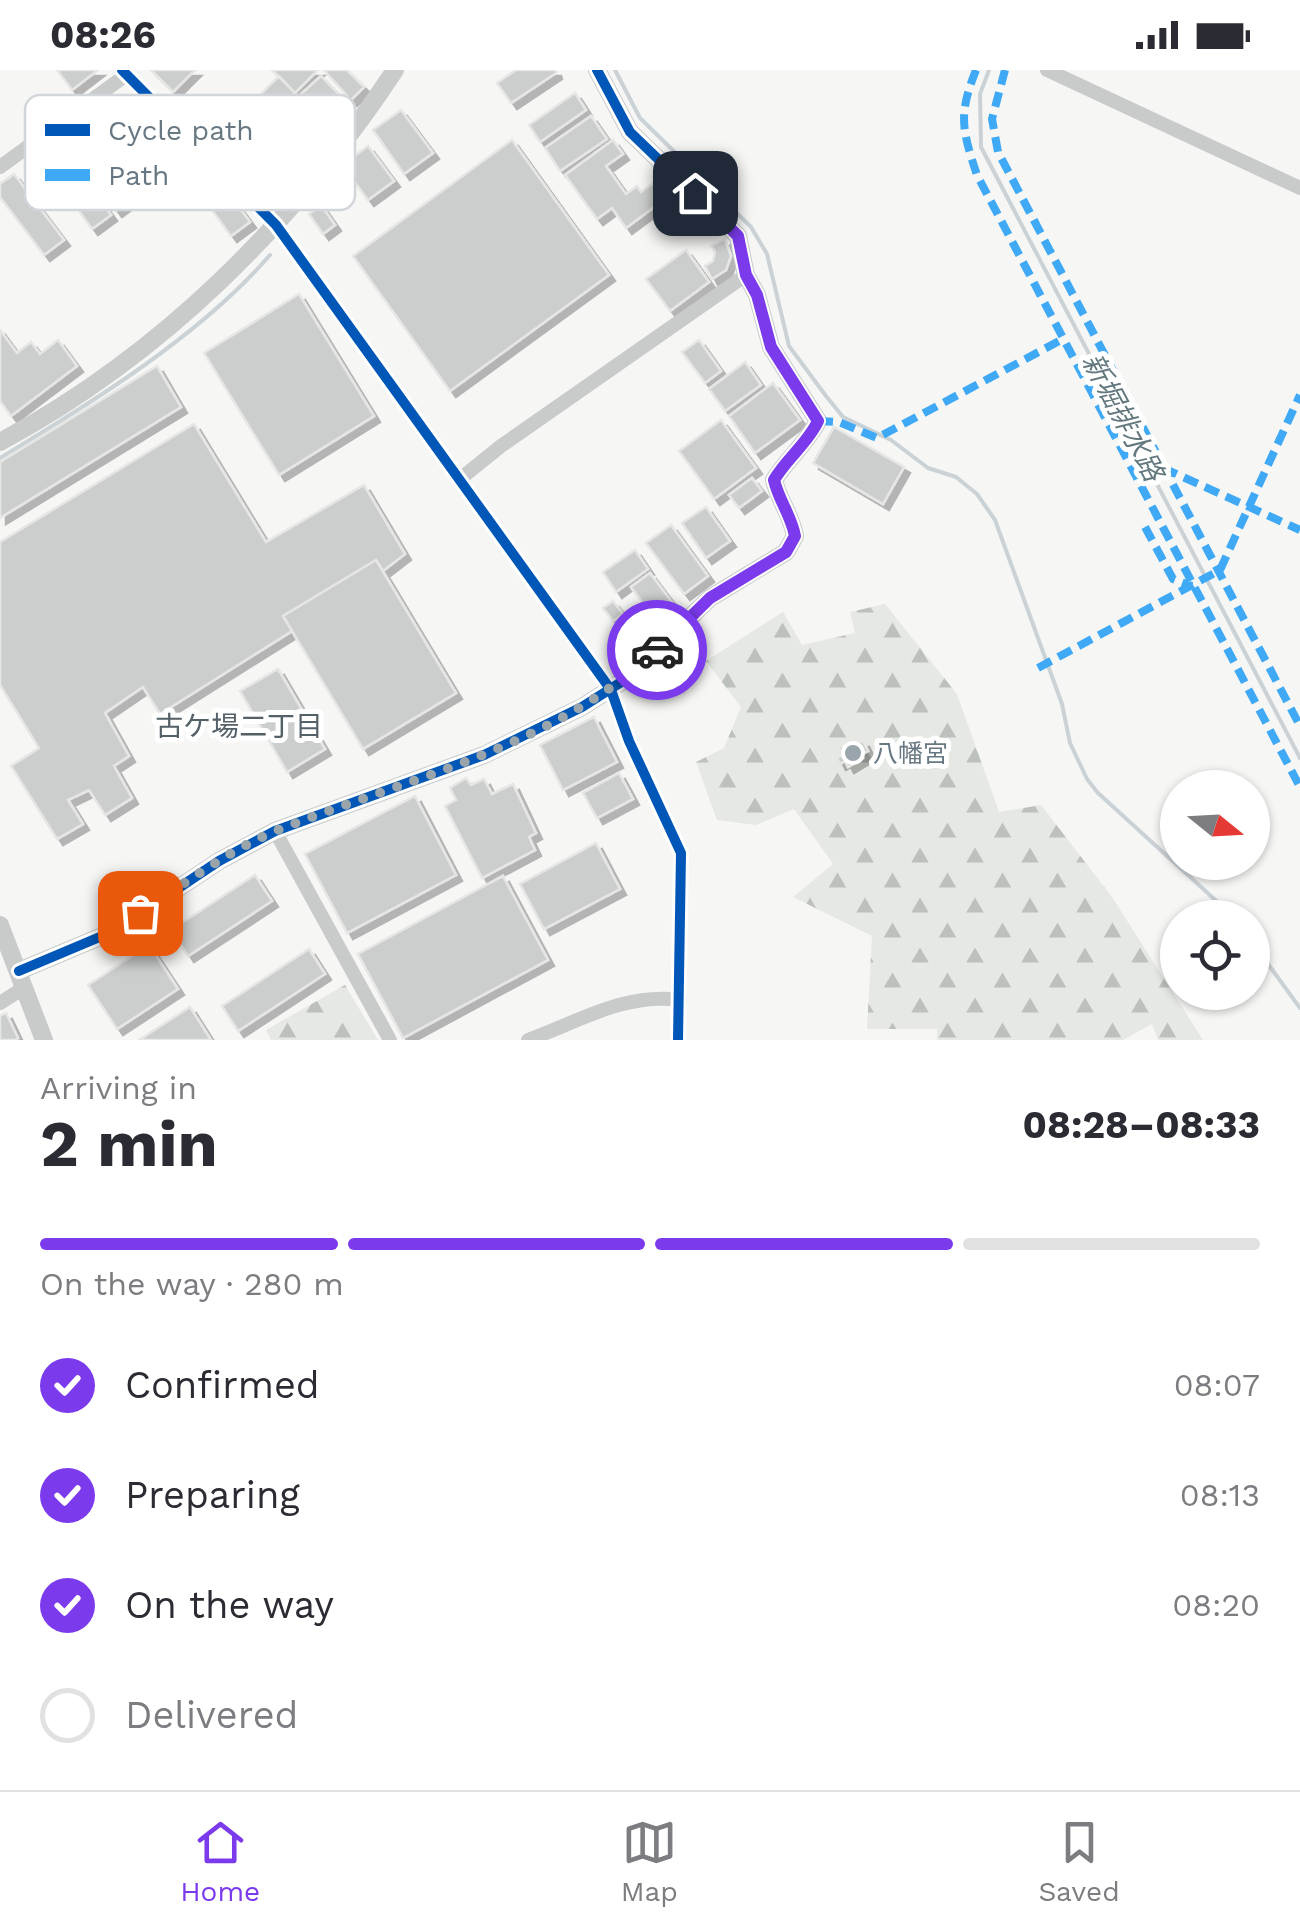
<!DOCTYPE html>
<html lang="en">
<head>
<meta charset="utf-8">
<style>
	body { margin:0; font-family:"Work Sans","Noto Sans JP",sans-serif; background:#f7f7f7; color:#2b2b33; height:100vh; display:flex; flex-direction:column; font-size:38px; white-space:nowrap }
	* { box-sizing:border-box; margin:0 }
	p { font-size:32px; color:#7c7c81 }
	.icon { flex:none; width:55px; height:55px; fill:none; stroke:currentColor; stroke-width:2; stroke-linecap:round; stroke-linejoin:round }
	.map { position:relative; height:970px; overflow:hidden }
	.side { display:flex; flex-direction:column; background:#fff; flex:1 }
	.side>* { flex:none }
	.needle { width:65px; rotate:108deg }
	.fabs { position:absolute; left:1160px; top:700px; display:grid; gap:20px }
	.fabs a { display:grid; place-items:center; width:110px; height:110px; border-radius:50%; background:#fff; box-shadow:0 2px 8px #0004; font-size:50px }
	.pin { position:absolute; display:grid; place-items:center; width:85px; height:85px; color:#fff; margin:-42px; border-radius:20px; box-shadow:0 5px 15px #0006 }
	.courier { position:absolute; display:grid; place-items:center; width:100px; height:100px; margin:-50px; border:8px solid #7c3aed; border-radius:50%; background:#fff; color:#222; box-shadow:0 2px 12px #0007 }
	.headline em { font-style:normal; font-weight:700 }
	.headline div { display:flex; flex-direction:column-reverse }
	.headline { display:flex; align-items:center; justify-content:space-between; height:170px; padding:0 40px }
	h1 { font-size:65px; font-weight:700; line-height:75px }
	.bar { display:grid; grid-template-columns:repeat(4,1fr); gap:15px 10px; align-content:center; height:120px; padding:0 40px }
	.bar i { height:12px; border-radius:8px; background:#e1e1e2 }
	.bar .on { background:#7c3aed }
	.bar p { grid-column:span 4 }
	ol { padding:0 40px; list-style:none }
	li { display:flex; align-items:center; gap:30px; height:110px }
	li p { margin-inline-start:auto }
	li .icon { padding:10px; border-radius:50%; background:#7c3aed; color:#fff; stroke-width:4 }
	li:last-child { color:#7c7c81 }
	li i { width:55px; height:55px; border:5px solid #e1e1e2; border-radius:50% }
	.status { display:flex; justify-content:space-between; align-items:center; height:70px; padding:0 50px; background:#fff; direction:ltr }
	.status svg { height:28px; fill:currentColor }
	.tab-bar { display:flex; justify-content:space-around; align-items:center; height:140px; border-top:2px solid #e1e1e2; background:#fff; font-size:28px; color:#7c7c81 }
	.tab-bar a { display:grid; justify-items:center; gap:5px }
	.tab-bar .on { color:#7c3aed }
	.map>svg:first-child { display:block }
	.forest { fill:url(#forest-firs) }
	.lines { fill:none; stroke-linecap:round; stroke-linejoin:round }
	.stream { stroke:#cbd2d5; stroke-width:4 }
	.building { fill:#cccece; stroke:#e6e6e5; stroke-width:2.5; filter:url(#shadow) }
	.minor { stroke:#c9caca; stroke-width:14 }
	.tertiary { stroke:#c9caca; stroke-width:18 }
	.quiet { stroke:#3fa9f5; stroke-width:8; stroke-dasharray:15 8; stroke-linecap:butt }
	.cycleway-casing { stroke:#fff; stroke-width:16 }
	.cycleway { stroke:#0057b8; stroke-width:10 }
	.done { stroke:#9aa4ab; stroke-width:10; stroke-dasharray:0 18 }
	.route { stroke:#7c3aed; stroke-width:12 }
	.poi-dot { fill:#9aa4ab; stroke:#fff; stroke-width:4 }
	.labels { text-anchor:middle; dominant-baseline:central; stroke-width:10; stroke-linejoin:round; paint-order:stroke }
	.poi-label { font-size:25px; fill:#687883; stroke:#fff; text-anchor:start }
	.water-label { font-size:28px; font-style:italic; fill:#63787f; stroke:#fff }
	.neighbourhood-label { font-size:28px; fill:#556169; stroke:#fff }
	.key { fill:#fff; stroke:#d2d6da; stroke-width:2.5 }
	.key-label { font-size:28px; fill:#687883 }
</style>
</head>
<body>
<div class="status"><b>08:26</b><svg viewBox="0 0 49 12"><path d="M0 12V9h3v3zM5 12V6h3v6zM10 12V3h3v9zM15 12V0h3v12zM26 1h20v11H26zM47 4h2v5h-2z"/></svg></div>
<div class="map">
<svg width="1300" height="970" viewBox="0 0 1300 970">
	<defs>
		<pattern id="forest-firs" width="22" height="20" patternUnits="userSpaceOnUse" patternTransform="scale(2.5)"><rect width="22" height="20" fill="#e5e8e3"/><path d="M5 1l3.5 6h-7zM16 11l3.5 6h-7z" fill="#bdc1bd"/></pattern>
		<filter id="shadow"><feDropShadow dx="6" dy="6" stdDeviation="0" flood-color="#0004"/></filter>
	</defs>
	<rect width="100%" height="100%" fill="#f6f6f5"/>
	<path class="forest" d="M885 534 957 624 999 742 1041 735 1112 827 1203 970H1158L1152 954 1123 970H937V959H867L872 866 793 827 833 794 794 739 756 755 717 750 696 692 724 678 741 637 706 591 783 542 802 575 855 563 850 542Z
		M345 915 378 970H271L266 960Z"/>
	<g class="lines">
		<path class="stream" d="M615 0 640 48 751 157 767 184 789 276 826 326 843 347 891 370 928 398 956 407 977 424 995 450 1062 634 1070 673 1087 709 1098 723 1235 848
			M989 0 980 24 981 77 1300 688
			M0 388C90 334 201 265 270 185
			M1252 872 1300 938"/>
	</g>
	<path class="building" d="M57 0H98L72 20Z
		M151 0H195L173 22Z
		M272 0H318L295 23Z
		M324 0H347L364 17 351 30Z
		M516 0H555L556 3 511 33 497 13Z
		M279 6 295 23 242 75 226 59Z
		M321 6 352 38 332 58 300 25Z
		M575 23 586 40 540 72 529 55Z
		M401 40 433 83 404 104 373 60Z
		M591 46 607 69 560 101 545 78Z
		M151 52 181 93 116 141 75 85 106 62 116 77Z
		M54 66 111 145 92 159 48 98 41 102 28 84Z
		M512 70 609 205 450 321 353 186Z
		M613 70 623 84 606 96 626 124 637 116 641 122 662 107 673 123 626 158 612 138 597 149 565 105Z
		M368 76 394 111 368 130 342 95Z
		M14 104 64 170 44 185 0 127V114Z
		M228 122 250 152 231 166 209 136Z
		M321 135 335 155 323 164 309 144Z
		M725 169 731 186 726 200 712 209 705 196 713 191 715 182 711 176Z
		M686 180 709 212 670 241 646 209Z
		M299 224 374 346 279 405 204 283Z
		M0 260 17 283 31 272 40 284 58 270 77 296 11 346 0 331Z
		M699 270 721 301 705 313 682 282Z
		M745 292 761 315 725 341 709 319Z
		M157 296 181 337 0 448V392Z
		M773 313 800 350 755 383 729 346Z
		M721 350 756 398 714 429 679 381Z
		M194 354 266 472 364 415 405 484 383 501 376 490 283 546 292 561 160 644 143 617 105 643 129 686 114 696 132 728 105 745 89 720 68 730 83 754 57 769 11 696 39 678 0 615V472Z
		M834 357 904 397 883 434 813 393Z
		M752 408 762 421 739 438 729 425Z
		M706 437 730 471 706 488 682 453Z
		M671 455 708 506 684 524 646 473Z
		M635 480 648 499 616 522 603 502Z
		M376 490 456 623 363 679 283 546Z
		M650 503 677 539 658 553 631 517Z
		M613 531 623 544 613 551 603 538Z
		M628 554 646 573 630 589 612 569Z
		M278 599 325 679 287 702 240 621Z
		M594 647 617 692 563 720 540 675Z
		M852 671 855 675 863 671 868 681 861 685 863 688 848 697 845 691 840 694 837 688 843 685 839 678Z
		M619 703 633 729 597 748 583 723Z
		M466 708 471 715 484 709 492 724 513 714 536 763 529 767 535 780 482 808 445 736 456 730 450 718Z
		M415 726 456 805 347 863 305 784Z
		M596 773 620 819 544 859 520 814Z
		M255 805 272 831 188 886 171 860Z
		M503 806 548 890 403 968 358 884Z
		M149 875 178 919 117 959 88 915Z
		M309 879 325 904 238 961 222 936Z
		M190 937 211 970H139Z
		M6 943 18 968 15 970H0V946Z"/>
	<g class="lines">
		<path class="minor" d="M122 0 276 155 611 620 629 671 681 783 678 970
			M1047 0 1300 118
			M0 97 126 5
			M460 409 501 376 746 205
			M275 761 390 970
			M0 933 25 917
			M528 970C578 952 625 922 680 930"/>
		<path class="tertiary" d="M0 372C162 285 294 153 395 0
			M0 855 44 970
			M19 901 114 861 219 791 275 761 484 685 582 637 626 609 710 528 786 482 795 466C791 444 779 431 774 410 787 389 807 373 818 351L771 277 757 225 746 205 738 166 630 62 597 0"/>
		<path class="quiet" d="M976 0C958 45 962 60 977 105L1300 717
			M1005 0 992 49 998 82 1300 656
			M818 351 839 352 877 368 1063 269
			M1163 398 1300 460
			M1145 457 1173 509 1192 516
			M1038 598 1220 500 1300 325"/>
		<g class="cycleway-casing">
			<path id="cycleway" d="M122 0 276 155 611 620 629 671 681 783 678 970
				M19 901 114 861 219 791 275 761 484 685 582 637 626 609 710 528 786 482 795 466C791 444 779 431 774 410 787 389 807 373 818 351L771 277 757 225 746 205 738 166 630 62 597 0"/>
		</g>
		<use href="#cycleway" class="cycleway"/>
	</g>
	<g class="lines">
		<path class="done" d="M140 843C184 814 229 780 278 760 408 708 552 678 657 580"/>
		<path class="route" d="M657 580 710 528 786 482 795 466C791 445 779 431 774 410 786 389 808 373 818 351L771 277 757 225 746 205 738 166 695 123"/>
	</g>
	<circle class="poi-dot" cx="853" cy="683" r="10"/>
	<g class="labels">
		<g class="poi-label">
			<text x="873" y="683">八幡宮</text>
		</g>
		<g class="water-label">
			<text transform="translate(1123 347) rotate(62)">新堀排水路</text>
		</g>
		<g class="neighbourhood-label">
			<text x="239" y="656">古ケ場二丁目</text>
		</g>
	</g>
	<rect x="25" y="25" width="330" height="115" rx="15" class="key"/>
	<rect x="45" y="54" width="45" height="12" fill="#0057b8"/>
	<rect x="45" y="99" width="45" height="12" fill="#3fa9f5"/>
	<g class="key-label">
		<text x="108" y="70">Cycle path</text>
		<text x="108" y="115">Path</text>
	</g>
</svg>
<div class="fabs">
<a><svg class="needle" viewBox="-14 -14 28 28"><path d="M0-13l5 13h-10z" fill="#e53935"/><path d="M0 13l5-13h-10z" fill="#7c7c81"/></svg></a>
<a><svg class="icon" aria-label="locate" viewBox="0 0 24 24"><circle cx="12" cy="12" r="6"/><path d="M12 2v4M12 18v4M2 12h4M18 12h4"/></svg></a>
</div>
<div class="pin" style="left:140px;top:843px;background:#ea580c"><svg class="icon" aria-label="bag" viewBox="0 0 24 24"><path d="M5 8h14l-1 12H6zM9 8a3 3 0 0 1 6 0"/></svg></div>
<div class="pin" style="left:695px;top:123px;background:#1f2937"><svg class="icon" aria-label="home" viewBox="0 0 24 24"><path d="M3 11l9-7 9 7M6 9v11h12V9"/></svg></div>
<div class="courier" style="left:657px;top:580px"><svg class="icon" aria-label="car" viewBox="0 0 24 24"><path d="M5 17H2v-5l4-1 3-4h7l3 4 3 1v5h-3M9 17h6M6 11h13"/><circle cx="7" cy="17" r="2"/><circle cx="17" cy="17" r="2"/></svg></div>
</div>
<section class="side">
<div class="headline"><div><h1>2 min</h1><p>Arriving in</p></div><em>08:28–08:33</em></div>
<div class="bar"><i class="on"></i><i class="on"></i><i class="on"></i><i></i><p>On the way · 280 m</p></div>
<ol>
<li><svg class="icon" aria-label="check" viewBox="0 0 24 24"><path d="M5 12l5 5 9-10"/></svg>Confirmed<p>08:07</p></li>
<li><svg class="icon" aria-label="check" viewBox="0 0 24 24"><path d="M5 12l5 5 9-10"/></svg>Preparing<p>08:13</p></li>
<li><svg class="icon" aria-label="check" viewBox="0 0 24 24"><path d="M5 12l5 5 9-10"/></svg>On the way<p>08:20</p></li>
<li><i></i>Delivered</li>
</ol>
</section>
<nav class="tab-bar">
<a class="on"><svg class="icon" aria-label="home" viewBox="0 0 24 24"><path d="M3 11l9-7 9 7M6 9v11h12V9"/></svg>Home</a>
<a><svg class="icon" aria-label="map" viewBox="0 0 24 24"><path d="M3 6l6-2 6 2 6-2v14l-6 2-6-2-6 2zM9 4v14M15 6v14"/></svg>Map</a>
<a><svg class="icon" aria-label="saved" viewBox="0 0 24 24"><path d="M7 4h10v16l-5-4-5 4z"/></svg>Saved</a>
</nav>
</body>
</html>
